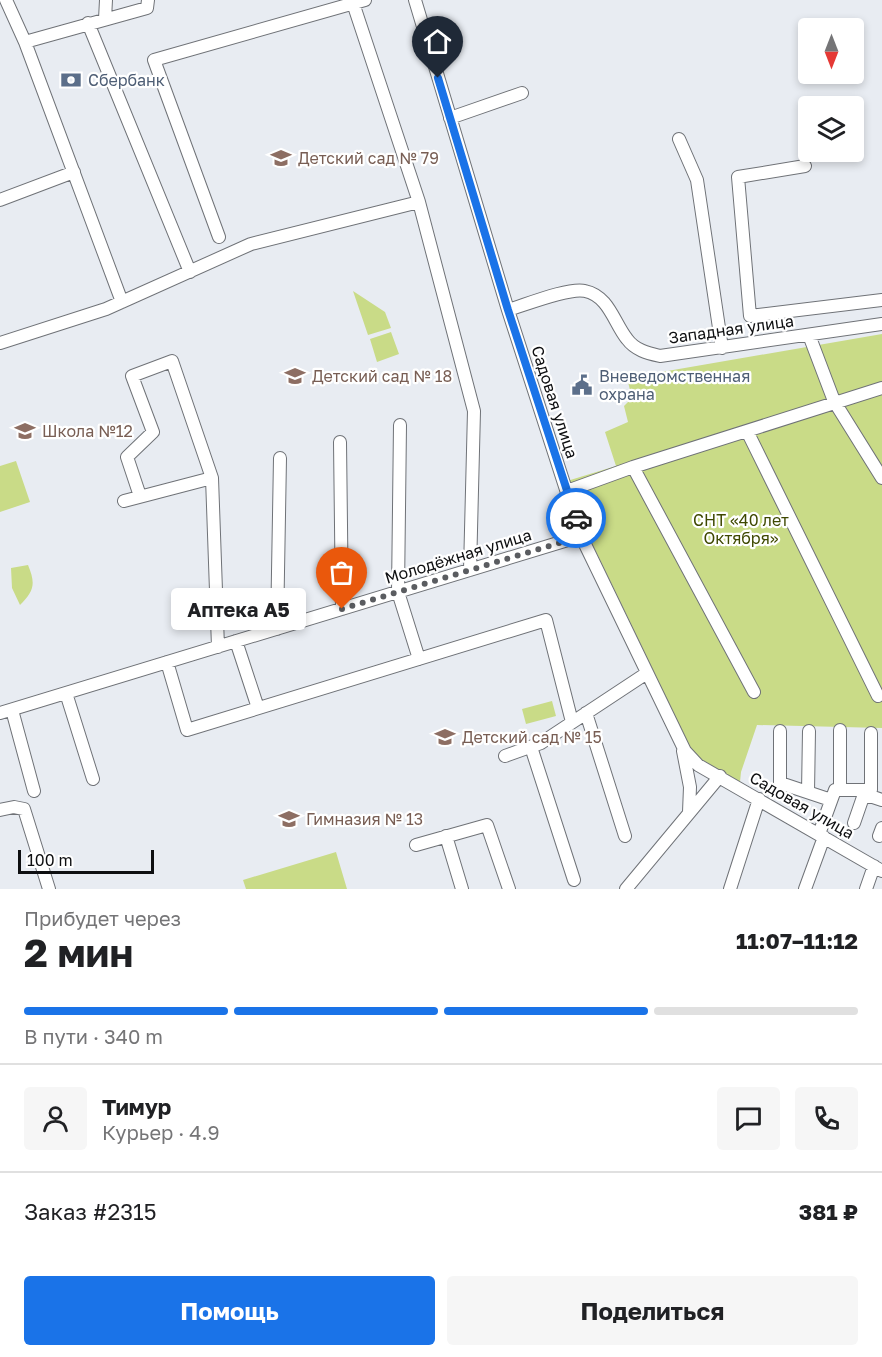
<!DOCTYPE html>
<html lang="ru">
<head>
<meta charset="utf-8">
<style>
	body { margin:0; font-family:"Golos Text",sans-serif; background:#f6f6f6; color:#202124; height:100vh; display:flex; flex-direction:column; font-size:22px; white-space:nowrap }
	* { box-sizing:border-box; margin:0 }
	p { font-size:20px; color:#757577 }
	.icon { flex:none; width:33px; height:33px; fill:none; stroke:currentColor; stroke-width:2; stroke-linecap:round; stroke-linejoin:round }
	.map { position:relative; height:889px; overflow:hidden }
	.drawer { display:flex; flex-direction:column; background:#fff; flex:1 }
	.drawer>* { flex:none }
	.needle { width:39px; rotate:180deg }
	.fabs { position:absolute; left:798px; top:18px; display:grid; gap:12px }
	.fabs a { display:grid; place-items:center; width:66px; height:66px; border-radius:6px; background:#fff; box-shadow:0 3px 9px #0003; font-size:30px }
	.scale { position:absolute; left:18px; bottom:15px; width:136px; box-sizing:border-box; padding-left:6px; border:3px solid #0e0f11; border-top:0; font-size:16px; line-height:21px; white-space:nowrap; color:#0e0f11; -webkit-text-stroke:4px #fff; paint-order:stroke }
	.pin { position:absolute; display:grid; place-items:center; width:51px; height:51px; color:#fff; margin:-62px -26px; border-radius:50% 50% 50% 0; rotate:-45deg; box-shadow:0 0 6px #0007 }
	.pin .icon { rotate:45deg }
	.courier { position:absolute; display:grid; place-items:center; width:60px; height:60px; margin:-30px; border:4px solid #1a73e8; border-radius:50%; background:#fff; color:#222; box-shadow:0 2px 8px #0007 }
	.bubble { position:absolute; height:42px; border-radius:6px; background:#fff; box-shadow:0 3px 9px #0003; font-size:20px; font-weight:700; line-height:42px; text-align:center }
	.summary em { font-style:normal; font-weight:700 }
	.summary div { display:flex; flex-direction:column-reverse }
	.summary { display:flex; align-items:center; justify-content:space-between; height:102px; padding:0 24px }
	h1 { font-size:39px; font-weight:700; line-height:45px }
	.bar { display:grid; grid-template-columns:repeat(4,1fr); gap:9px 6px; align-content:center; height:72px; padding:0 24px }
	.bar i { height:8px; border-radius:4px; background:#e0e0e0 }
	.bar .current { background:#1a73e8 }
	.bar p { grid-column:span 4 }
	.line { display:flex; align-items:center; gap:15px; padding:0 24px; border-top:2px solid #e0e0e0 }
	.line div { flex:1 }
	.round { display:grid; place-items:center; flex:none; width:63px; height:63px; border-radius:6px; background:#f6f6f6 }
	.action { display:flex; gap:12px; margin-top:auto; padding:12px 24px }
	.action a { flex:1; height:69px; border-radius:6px; background:#1a73e8; color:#fff; font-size:24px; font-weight:700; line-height:69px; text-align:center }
	.action a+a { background:#f6f6f6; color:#202124 }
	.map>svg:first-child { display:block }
	.green { fill:#c9db87 }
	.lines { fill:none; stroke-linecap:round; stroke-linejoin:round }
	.minor-casing { stroke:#6f7277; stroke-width:14 }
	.minor { stroke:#fff; stroke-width:12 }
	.done { stroke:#5a5c60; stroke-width:6; stroke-dasharray:0 10.8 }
	.route { stroke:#1a73e8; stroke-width:8 }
	.labels { text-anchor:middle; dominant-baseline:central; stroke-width:4.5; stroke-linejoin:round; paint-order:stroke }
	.service-label { font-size:16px; fill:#4e5e75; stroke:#fff; text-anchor:start }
	.education-label { font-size:16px; fill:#785e54; stroke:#fff; text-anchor:start }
	.street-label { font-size:16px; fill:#0e0f11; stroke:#fff }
	.park-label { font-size:16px; fill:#3e4800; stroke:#fff }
</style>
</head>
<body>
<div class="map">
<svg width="882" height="889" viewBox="0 0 882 889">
	<rect width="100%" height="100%" fill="#e8ecf2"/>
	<path class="green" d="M353 291 385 312 391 328 368 335Z
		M391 332 399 354 377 362 370 339Z
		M882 334V728L757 725 741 772 740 782 694 755 587 533 567 481 616 466 605 432 628 422 624 406 632 398 627 378Z
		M16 461 30 502 0 512V466Z
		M28 565C36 584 34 591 20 605L12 588 11 568Z
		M552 701 556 716 526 724 522 709Z
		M336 852 347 889H246L243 880Z"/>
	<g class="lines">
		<g class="minor-casing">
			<path id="minor" d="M6 0 25 42
				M415 0 508 310 581 536 685 751 698 765 882 871
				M353 3 419 202 474 411 470 570
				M105 19 106 0
				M88 23 190 272
				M450 118 522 93
				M679 139 697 180 722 348
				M805 166 738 177 750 316 882 300
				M0 200 74 172
				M219 237 154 60 365 0
				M122 302 25 42 147 8 148 0
				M508 310C525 305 569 287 585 291 609 296 614 323 627 339 635 350 647 353 660 356L882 324
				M809 335 834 401 882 478
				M0 343 106 309 251 244 419 202
				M400 425 398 592 419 659
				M747 431 878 696
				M340 442 342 609
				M633 467 754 692
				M567 491 633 467 882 388
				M140 496 127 457 153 432 132 376 172 361 212 478 218 647
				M124 501 212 478
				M277 629 280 458
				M236 641 258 708
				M167 662 187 730 546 620 572 722
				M66 693 93 779
				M12 710 34 791
				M0 713 581 536
				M586 713 625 836
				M780 731V783L831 800
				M531 747 574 880
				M683 751 690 787 689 812
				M505 756 541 743 647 673
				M840 790V730
				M808 792 809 731
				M0 810 14 807 24 809 49 889
				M854 823 863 797H873L882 800
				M819 834 835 790H871V733
				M446 836 462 889
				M879 836 882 828
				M416 845 487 825 509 889
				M626 889 720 776
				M730 889 759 799
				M805 889 824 837
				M866 889 874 866"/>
		</g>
		<use href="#minor" class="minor"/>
	</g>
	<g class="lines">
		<path class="done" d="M342 609 582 536 576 518"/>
		<path class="route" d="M438 78 508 310 576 518"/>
	</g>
	<defs>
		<g id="bank-bare" transform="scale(1.62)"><path d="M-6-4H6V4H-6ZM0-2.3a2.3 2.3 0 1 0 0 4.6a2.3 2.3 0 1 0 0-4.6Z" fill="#5c6f8a" stroke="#fff" stroke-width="2.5" paint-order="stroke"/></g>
		<g id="school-bare" transform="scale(1.62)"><path d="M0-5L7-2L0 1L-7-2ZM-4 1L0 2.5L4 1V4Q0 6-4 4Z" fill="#8d6e63" stroke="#fff" stroke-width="2.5" paint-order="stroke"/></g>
		<g id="civic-bare" transform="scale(1.62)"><path d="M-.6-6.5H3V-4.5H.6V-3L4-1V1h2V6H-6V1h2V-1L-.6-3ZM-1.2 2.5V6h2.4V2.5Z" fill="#5c6f8a" stroke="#fff" stroke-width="2.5" paint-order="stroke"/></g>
	</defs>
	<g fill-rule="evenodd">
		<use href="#bank-bare" x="71" y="80"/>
		<use href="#school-bare" x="281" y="158"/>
		<use href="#school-bare" x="295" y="376"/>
		<use href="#civic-bare" x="582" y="385"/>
		<use href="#school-bare" x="25" y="431"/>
		<use href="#school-bare" x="445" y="737"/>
		<use href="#school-bare" x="289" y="819"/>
	</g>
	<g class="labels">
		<g class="service-label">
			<text x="88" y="80">Сбербанк</text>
			<text x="599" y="376">Вневедомственная<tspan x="599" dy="18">охрана</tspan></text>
		</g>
		<g class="education-label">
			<text x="298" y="158">Детский сад № 79</text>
			<text x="312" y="376">Детский сад № 18</text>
			<text x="42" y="431">Школа №12</text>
			<text x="462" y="737">Детский сад № 15</text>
			<text x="306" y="819">Гимназия № 13</text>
		</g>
		<g class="street-label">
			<text transform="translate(731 329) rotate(-8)">Западная улица</text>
			<text transform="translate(555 402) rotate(72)">Садовая улица</text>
			<text transform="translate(458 556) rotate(-17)">Молодёжная улица</text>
			<text transform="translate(802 805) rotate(30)">Садовая улица</text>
		</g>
		<g class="park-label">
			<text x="741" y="520">СНТ «40 лет<tspan x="741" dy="18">Октября»</tspan></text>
		</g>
	</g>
</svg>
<div class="fabs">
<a><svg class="needle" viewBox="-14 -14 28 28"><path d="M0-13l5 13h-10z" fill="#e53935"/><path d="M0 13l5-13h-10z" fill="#757577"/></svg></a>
<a><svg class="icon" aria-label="layers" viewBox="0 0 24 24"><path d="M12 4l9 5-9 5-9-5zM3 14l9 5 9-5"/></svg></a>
</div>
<div class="scale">100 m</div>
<div class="pin" style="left:342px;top:609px;background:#ea580c"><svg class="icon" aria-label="bag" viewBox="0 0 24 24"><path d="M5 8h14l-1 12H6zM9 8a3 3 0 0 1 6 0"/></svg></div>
<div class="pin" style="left:438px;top:78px;background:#1f2937"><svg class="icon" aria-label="home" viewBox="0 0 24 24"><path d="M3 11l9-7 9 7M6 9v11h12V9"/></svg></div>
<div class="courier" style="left:576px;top:518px"><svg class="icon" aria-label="car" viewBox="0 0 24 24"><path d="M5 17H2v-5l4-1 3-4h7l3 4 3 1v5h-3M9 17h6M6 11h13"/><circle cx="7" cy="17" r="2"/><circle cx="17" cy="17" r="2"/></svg></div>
<div class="bubble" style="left:171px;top:588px;width:135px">Аптека A5</div>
</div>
<section class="drawer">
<div class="summary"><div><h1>2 мин</h1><p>Прибудет через</p></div><em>11:07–11:12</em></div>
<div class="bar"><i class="current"></i><i class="current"></i><i class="current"></i><i></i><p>В пути · 340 m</p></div>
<div class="line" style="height:108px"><a class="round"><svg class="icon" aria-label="person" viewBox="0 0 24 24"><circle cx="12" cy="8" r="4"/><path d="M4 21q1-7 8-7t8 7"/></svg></a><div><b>Тимур</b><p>Курьер · 4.9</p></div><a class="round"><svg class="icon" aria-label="chat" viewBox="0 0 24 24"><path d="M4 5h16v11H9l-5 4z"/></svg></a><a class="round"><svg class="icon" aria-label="phone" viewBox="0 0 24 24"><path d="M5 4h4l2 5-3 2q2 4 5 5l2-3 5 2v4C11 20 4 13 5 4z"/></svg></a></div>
<div class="line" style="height:78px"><div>Заказ #2315</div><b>381 ₽</b></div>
<div class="action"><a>Помощь</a><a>Поделиться</a></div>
</section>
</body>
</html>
